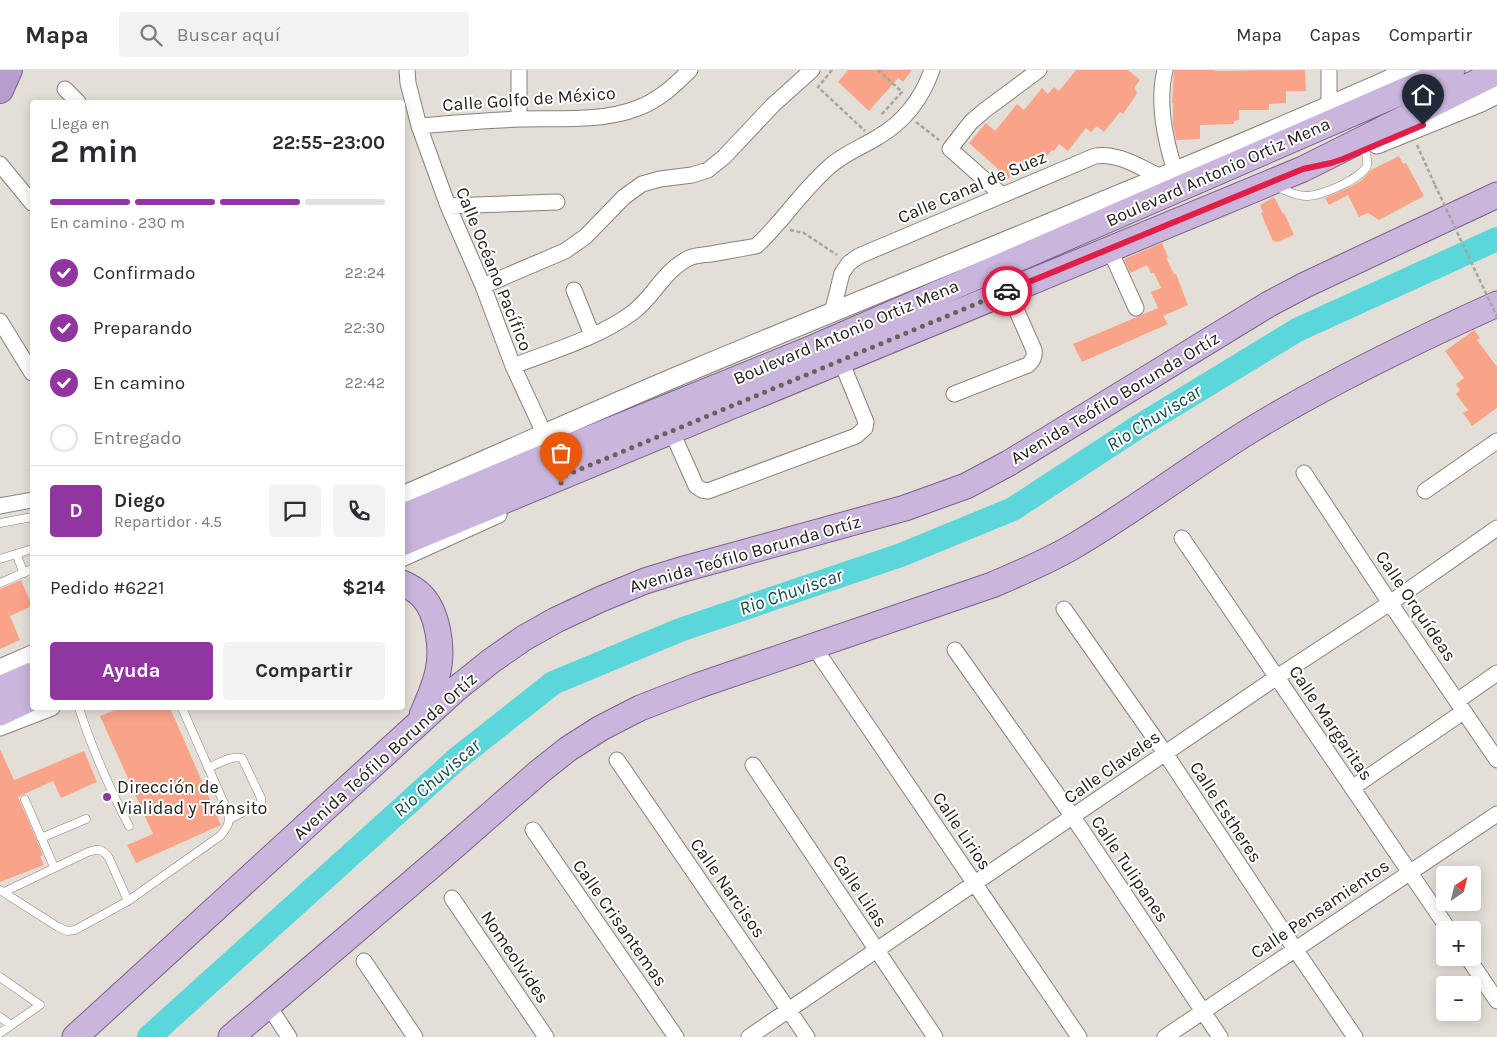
<!DOCTYPE html>
<html lang="es">
<head>
<meta charset="utf-8">
<style>
	body { margin:0; font-family:Karla,sans-serif; background:#f2f2f3; color:#2b2b33; height:100vh; display:flex; flex-direction:column; font-size:19px; white-space:nowrap }
	* { box-sizing:border-box; margin:0 }
	p { font-size:16px; color:#7c7c81 }
	.icon { flex:none; width:28px; height:28px; fill:none; stroke:currentColor; stroke-width:2; stroke-linecap:round; stroke-linejoin:round }
	.map { position:relative; flex:1; overflow:hidden }
	.sheet { position:absolute; left:30px; top:30px; width:375px; height:610px; display:flex; flex-direction:column; background:#fff; border-radius:5px; box-shadow:0 2px 12px #0003 }
	.sheet>* { flex:none }
	.needle { width:32px; rotate:35deg }
	.fabs { position:absolute; left:1436px; top:796px; display:grid; gap:10px }
	.fabs a { display:grid; place-items:center; width:45px; height:45px; border-radius:5px; background:#fff; box-shadow:0 2px 12px #0003; font-size:25px }
	.pin { position:absolute; display:grid; place-items:center; width:42px; height:42px; color:#fff; margin:-51px -21px; border-radius:50% 50% 50% 0; rotate:-45deg; box-shadow:0 0 5px #0007 }
	.pin .icon { rotate:45deg }
	.courier { position:absolute; display:grid; place-items:center; width:50px; height:50px; margin:-25px; border:4px solid #e11d48; border-radius:50%; background:#fff; color:#222; box-shadow:0 1px 6px #0007 }
	.headline em { font-style:normal; font-weight:700 }
	.headline div { display:flex; flex-direction:column-reverse }
	.headline { display:flex; align-items:center; justify-content:space-between; height:85px; padding:0 20px }
	h1 { font-size:32px; font-weight:700; line-height:38px }
	.bar { display:grid; grid-template-columns:repeat(4,1fr); gap:8px 5px; align-content:center; height:60px; padding:0 20px }
	.bar i { height:6px; border-radius:4px; background:#e1e1e2 }
	.bar .current { background:#9135a0 }
	.bar p { grid-column:span 4 }
	.line { display:flex; align-items:center; gap:12px; padding:0 20px; border-top:1px solid #e1e1e2 }
	.line div { flex:1 }
	.round { display:grid; place-items:center; flex:none; width:52px; height:52px; border-radius:5px; background:#f2f2f3 }
	ol { padding:0 20px; list-style:none }
	li { display:flex; align-items:center; gap:15px; height:55px }
	li p { margin-inline-start:auto }
	li .icon { padding:5px; border-radius:50%; background:#9135a0; color:#fff; stroke-width:4 }
	li:last-child { color:#7c7c81 }
	li i { width:28px; height:28px; border:2px solid #e1e1e2; border-radius:50% }
	.primary-button { display:flex; gap:10px; margin-top:auto; padding:10px 20px }
	.primary-button a { flex:1; height:58px; border-radius:5px; background:#9135a0; color:#fff; font-size:20px; font-weight:700; line-height:58px; text-align:center }
	.primary-button a+a { background:#f2f2f3; color:#2b2b33 }
	header { display:flex; align-items:center; gap:30px; box-sizing:border-box; height:70px; padding:0 25px; background:#fff; border-bottom:1px solid #e1e1e2 }
	header strong { font-size:24px }
	nav { display:flex; gap:28px; margin-inline-start:auto; font-size:18px }
	.search { width:350px; height:45px; background:#f2f2f3; display:flex; align-items:center; gap:12px; box-sizing:border-box; padding:0 18px; border-radius:5px; color:#7c7c81; font-size:19px }
	.map>svg:first-child { display:block }
	.lines { fill:none; stroke-linecap:round; stroke-linejoin:round }
	.river { stroke:#5bd6da; stroke-width:24 }
	.building { fill:#f9a389 }
	.service-casing { stroke:#87827a; stroke-width:9 }
	.minor-casing { stroke:#87827a; stroke-width:17 }
	.tertiary-casing { stroke:#87827a; stroke-width:21 }
	.primary-casing { stroke:#78618a; stroke-width:27 }
	.trunk-casing { stroke:#78618a; stroke-width:28 }
	.path { stroke:#a8a39c; stroke-width:2.5; stroke-dasharray:4 2.5; stroke-linecap:butt }
	.service { stroke:#fff; stroke-width:8 }
	.minor { stroke:#fff; stroke-width:15 }
	.tertiary { stroke:#fff; stroke-width:19 }
	.primary { stroke:#cab5dc; stroke-width:25 }
	.trunk { stroke:#b89cd0; stroke-width:26 }
	.path-bridge { stroke:#a8a39c; stroke-width:2.5; stroke-dasharray:4 2.5; stroke-linecap:butt }
	.done { stroke:#66635d; stroke-width:5; stroke-dasharray:0 9 }
	.route { stroke:#e11d48; stroke-width:6 }
	.poi-dot { fill:#9135a0; stroke:#fff; stroke-width:2 }
	.labels { text-anchor:middle; dominant-baseline:central; stroke-width:4; stroke-linejoin:round; paint-order:stroke }
	.street-label { font-size:18px; fill:#22201c; stroke:#fff }
	.poi-label { font-size:18px; fill:#22201c; stroke:#fff; text-anchor:start }
	.water-label { font-size:19px; font-style:italic; fill:#124a4c; stroke:#fff }
</style>
</head>
<body>
<header>
<strong>Mapa</strong>
<div class="search"><svg class="icon" aria-label="search" viewBox="0 0 24 24"><circle cx="10" cy="10" r="6"/><path d="M15 15l6 6"/></svg>Buscar aquí</div>
<nav><a>Mapa</a><a>Capas</a><a>Compartir</a></nav>
</header>
<div class="map">
<svg width="1497" height="967" viewBox="0 0 1497 967">
	<rect width="100%" height="100%" fill="#e4dfd6"/>
	<g class="lines">
		<path class="river" d="M149 967 458 688 553 613 680 560 901 485 1013 439 1138 357 1297 260 1497 169"/>
	</g>
	<path class="building" d="M848 0H912L903 12 898 8 869 41 838 12Z
		M1076 0H1128L1140 10 1134 18 1137 22 1136 25 1123 44 1120 42 1104 62 1097 56 1091 62 1086 58 1068 81 1059 74 1054 81 1052 80 1047 86 1044 84 1035 96 1029 91 1024 98 1020 95 1007 110 998 102V99L969 73 986 53 995 61 1017 34 1024 40 1042 18 1048 24 1054 17 1059 21Z
		M1174 0H1215V1L1305 0 1306 21H1286V33L1269 34V40H1239V50L1234 51V54L1200 55V69L1176 70 1173 54V33H1172Z
		M1399 86 1403 94 1406 93 1424 126 1379 150 1368 143 1359 147 1348 125 1329 135 1325 128 1352 116 1362 110 1371 100Z
		M1274 127 1283 144 1284 143 1294 165 1277 172 1273 171 1266 155 1261 143 1263 142 1260 135Z
		M1162 173 1168 187 1166 188 1174 204H1176L1188 235 1163 246 1168 254 1082 292 1073 274 1158 238 1151 222 1161 218 1154 203H1151L1147 195 1130 203 1124 189Z
		M1474 260 1480 268 1477 270 1497 297V338L1472 356 1463 343 1468 340 1456 324 1460 320 1456 314 1464 308 1445 281Z
		M21 510 32 536 10 546 20 570 0 579V519Z
		M120 638H170L221 755 136 793 127 775 153 764 100 646Z
		M0 679 14 710 84 681 97 712 61 728 53 711 18 727 43 785 40 786 44 795 0 812Z"/>
	<g class="lines">
		<g class="service-casing">
			<path id="service" d="M1277 117C1286 121 1296 126 1306 126 1319 127 1364 108 1367 95 1368 90 1366 84 1365 80
				M0 453 32 447
				M16 484 24 503
				M0 489 32 479
				M0 513 32 499
				M79 638C92 679 109 717 129 756
				M208 698C218 694 231 685 242 688L261 728V732L259 734 230 749
				M25 730 54 797
				M41 768 86 749
				M0 820 58 857 67 861 75 860 128 831 220 766C228 757 231 752 227 740L182 638
				M4 822 88 782 95 780H100L105 783 109 788 128 831
				M0 907 40 935 0 963
				M0 947 11 955"/>
		</g>
		<g class="minor-casing">
			<path id="minor" d="M407 0 408 13 419 56 448 136 483 216 513 296 549 374
				M519 0V49
				M1165 0C1157 33 1165 69 1175 101
				M1329 0V36
				M65 19 78 32
				M419 56C453 53 487 50 521 49 559 48 602 52 638 38 659 30 674 16 690 0
				M0 94 32 133
				M1002 125 950 79 971 52 985 40 1039 0
				M448 136 557 132
				M1109 178 1136 238
				M483 216 565 181 585 167 624 127 642 114 660 109 692 105 708 100 724 87 773 35 812 0
				M574 220 592 265
				M832 243 842 203 849 193 859 186 1095 86C1118 82 1141 98 1161 107
				M0 251 32 303
				M513 296C552 281 598 268 632 243 654 227 663 201 689 188 696 185 704 185 711 184 726 181 741 179 756 176 766 168 772 159 780 151 795 133 811 113 829 97 843 84 862 77 878 67 904 52 922 28 932 0
				M954 324 1028 295C1033 290 1035 287 1034 280L1008 221
				M671 360 696 416 702 420 708 421 856 366 865 358 866 352 841 291
				M1304 403 1390 533 1497 690
				M1425 421 1497 371
				M0 436 32 430
				M1182 468 1449 860
				M402 489 499 445
				M1064 539 1165 683 1295 879 1355 967
				M814 577 1079 967
				M955 580 1073 747 1220 967
				M1457 631 1497 603
				M0 658 52 638
				M617 690 807 967
				M753 695 935 967
				M1352 718 1463 642
				M533 760 676 967
				M452 828 546 967
				M1468 888 1497 931
				M364 891 415 967
				M268 935 289 967
				M749 967 1277 607 1390 533 1497 458
				M1165 967 1497 744"/>
		</g>
		<g class="tertiary-casing">
			<path id="tertiary" d="M1377 74 1481 32 1497 24
				M402 426C500 384 597 340 695 299 934 199 1175 105 1411 0
				M0 599 32 585"/>
		</g>
		<g class="primary-casing">
			<path id="primary" d="M402 447 554 383 815 277 1452 0
				M402 473 1303 99 1497 2
				M402 513C409 516 417 521 422 526 438 543 443 579 438 601 435 616 428 631 422 645
				M0 619 32 605
				M0 643 32 628
				M75 967 456 619 491 591 524 568 556 550 601 529 645 511 684 499 905 438 966 416 1009 393 1269 234 1305 215 1497 125
				M231 967 443 786 539 702 568 679 601 658 640 638 697 616 992 515C1020 503 1047 492 1074 476 1135 440 1191 397 1251 360 1330 312 1413 272 1497 234"/>
		</g>
		<g class="trunk-casing">
			<path id="trunk" d="M0 20 9 0"/>
		</g>
		<path class="path" d="M832 0 818 17 865 61
			M878 0 902 22 881 45
			M916 52 939 70
			M1417 75 1435 115
			M790 160 804 163 837 185"/>
		<use href="#service" class="service"/>
		<use href="#minor" class="minor"/>
		<use href="#tertiary" class="tertiary"/>
		<use href="#primary" class="primary"/>
		<use href="#trunk" class="trunk"/>
		<path class="path-bridge" d="M1435 115 1497 247"/>
	</g>
	<g class="lines">
		<path class="done" d="M561 413 564 406 1007 221"/>
		<path class="route" d="M1007 221 1303 99 1331 93 1343 89 1423 55"/>
	</g>
	<circle class="poi-dot" cx="107" cy="727" r="5"/>
	<g class="labels">
		<g class="street-label">
			<text transform="translate(529 29) rotate(-4)">Calle Golfo de México</text>
			<text transform="translate(1218 102) rotate(-24)">Boulevard Antonio Ortiz Mena</text>
			<text transform="translate(972 117) rotate(-23)">Calle Canal de Suez</text>
			<text transform="translate(494 199) rotate(68)">Calle Océano Pacífico</text>
			<text transform="translate(846 262) rotate(-23)">Boulevard Antonio Ortiz Mena</text>
			<text transform="translate(1115 328) rotate(-31)">Avenida Teófilo Borunda Ortíz</text>
			<text transform="translate(745 484) rotate(-16)">Avenida Teófilo Borunda Ortíz</text>
			<text transform="translate(1416 536) rotate(56)">Calle Orquídeas</text>
			<text transform="translate(1331 653) rotate(56)">Calle Margaritas</text>
			<text transform="translate(385 686) rotate(-42)">Avenida Teófilo Borunda Ortíz</text>
			<text transform="translate(1112 697) rotate(-35)">Calle Claveles</text>
			<text transform="translate(1226 742) rotate(57)">Calle Estheres</text>
			<text transform="translate(962 761) rotate(56)">Calle Lirios</text>
			<text transform="translate(1130 799) rotate(56)">Calle Tulipanes</text>
			<text transform="translate(728 818) rotate(55)">Calle Narcisos</text>
			<text transform="translate(860 821) rotate(56)">Calle Lilas</text>
			<text transform="translate(1320 839) rotate(-34)">Calle Pensamientos</text>
			<text transform="translate(620 853) rotate(55)">Calle Crisantemas</text>
			<text transform="translate(515 887) rotate(56)">Nomeolvides</text>
		</g>
		<g class="poi-label">
			<text x="117" y="717">Dirección de<tspan x="117" dy="21">Vialidad y Tránsito</tspan></text>
		</g>
		<g class="water-label">
			<text transform="translate(1154 348) rotate(-32)">Rio Chuviscar</text>
			<text transform="translate(791 522) rotate(-19)">Rio Chuviscar</text>
			<text transform="translate(437 708) rotate(-41)">Rio Chuviscar</text>
		</g>
	</g>
</svg>
<div class="fabs">
<a><svg class="needle" viewBox="-14 -14 28 28"><path d="M0-13l5 13h-10z" fill="#e53935"/><path d="M0 13l5-13h-10z" fill="#7c7c81"/></svg></a>
<a>+</a>
<a>−</a>
</div>
<div class="pin" style="left:561px;top:413px;background:#ea580c"><svg class="icon" aria-label="bag" viewBox="0 0 24 24"><path d="M5 8h14l-1 12H6zM9 8a3 3 0 0 1 6 0"/></svg></div>
<div class="pin" style="left:1423px;top:55px;background:#1f2937"><svg class="icon" aria-label="home" viewBox="0 0 24 24"><path d="M3 11l9-7 9 7M6 9v11h12V9"/></svg></div>
<div class="courier" style="left:1007px;top:221px"><svg class="icon" aria-label="car" viewBox="0 0 24 24"><path d="M5 17H2v-5l4-1 3-4h7l3 4 3 1v5h-3M9 17h6M6 11h13"/><circle cx="7" cy="17" r="2"/><circle cx="17" cy="17" r="2"/></svg></div>
<section class="sheet">
<div class="headline"><div><h1>2 min</h1><p>Llega en</p></div><em>22:55–23:00</em></div>
<div class="bar"><i class="current"></i><i class="current"></i><i class="current"></i><i></i><p>En camino · 230 m</p></div>
<ol>
<li><svg class="icon" aria-label="check" viewBox="0 0 24 24"><path d="M5 12l5 5 9-10"/></svg>Confirmado<p>22:24</p></li>
<li><svg class="icon" aria-label="check" viewBox="0 0 24 24"><path d="M5 12l5 5 9-10"/></svg>Preparando<p>22:30</p></li>
<li><svg class="icon" aria-label="check" viewBox="0 0 24 24"><path d="M5 12l5 5 9-10"/></svg>En camino<p>22:42</p></li>
<li><i></i>Entregado</li>
</ol>
<div class="line" style="height:90px"><b class="round" style="background:#9135a0;color:#fff">D</b><div><b>Diego</b><p>Repartidor · 4.5</p></div><a class="round"><svg class="icon" aria-label="chat" viewBox="0 0 24 24"><path d="M4 5h16v11H9l-5 4z"/></svg></a><a class="round"><svg class="icon" aria-label="phone" viewBox="0 0 24 24"><path d="M5 4h4l2 5-3 2q2 4 5 5l2-3 5 2v4C11 20 4 13 5 4z"/></svg></a></div>
<div class="line" style="height:65px"><div>Pedido #6221</div><b>$214</b></div>
<div class="primary-button"><a>Ayuda</a><a>Compartir</a></div>
</section>
</div>
</body>
</html>
